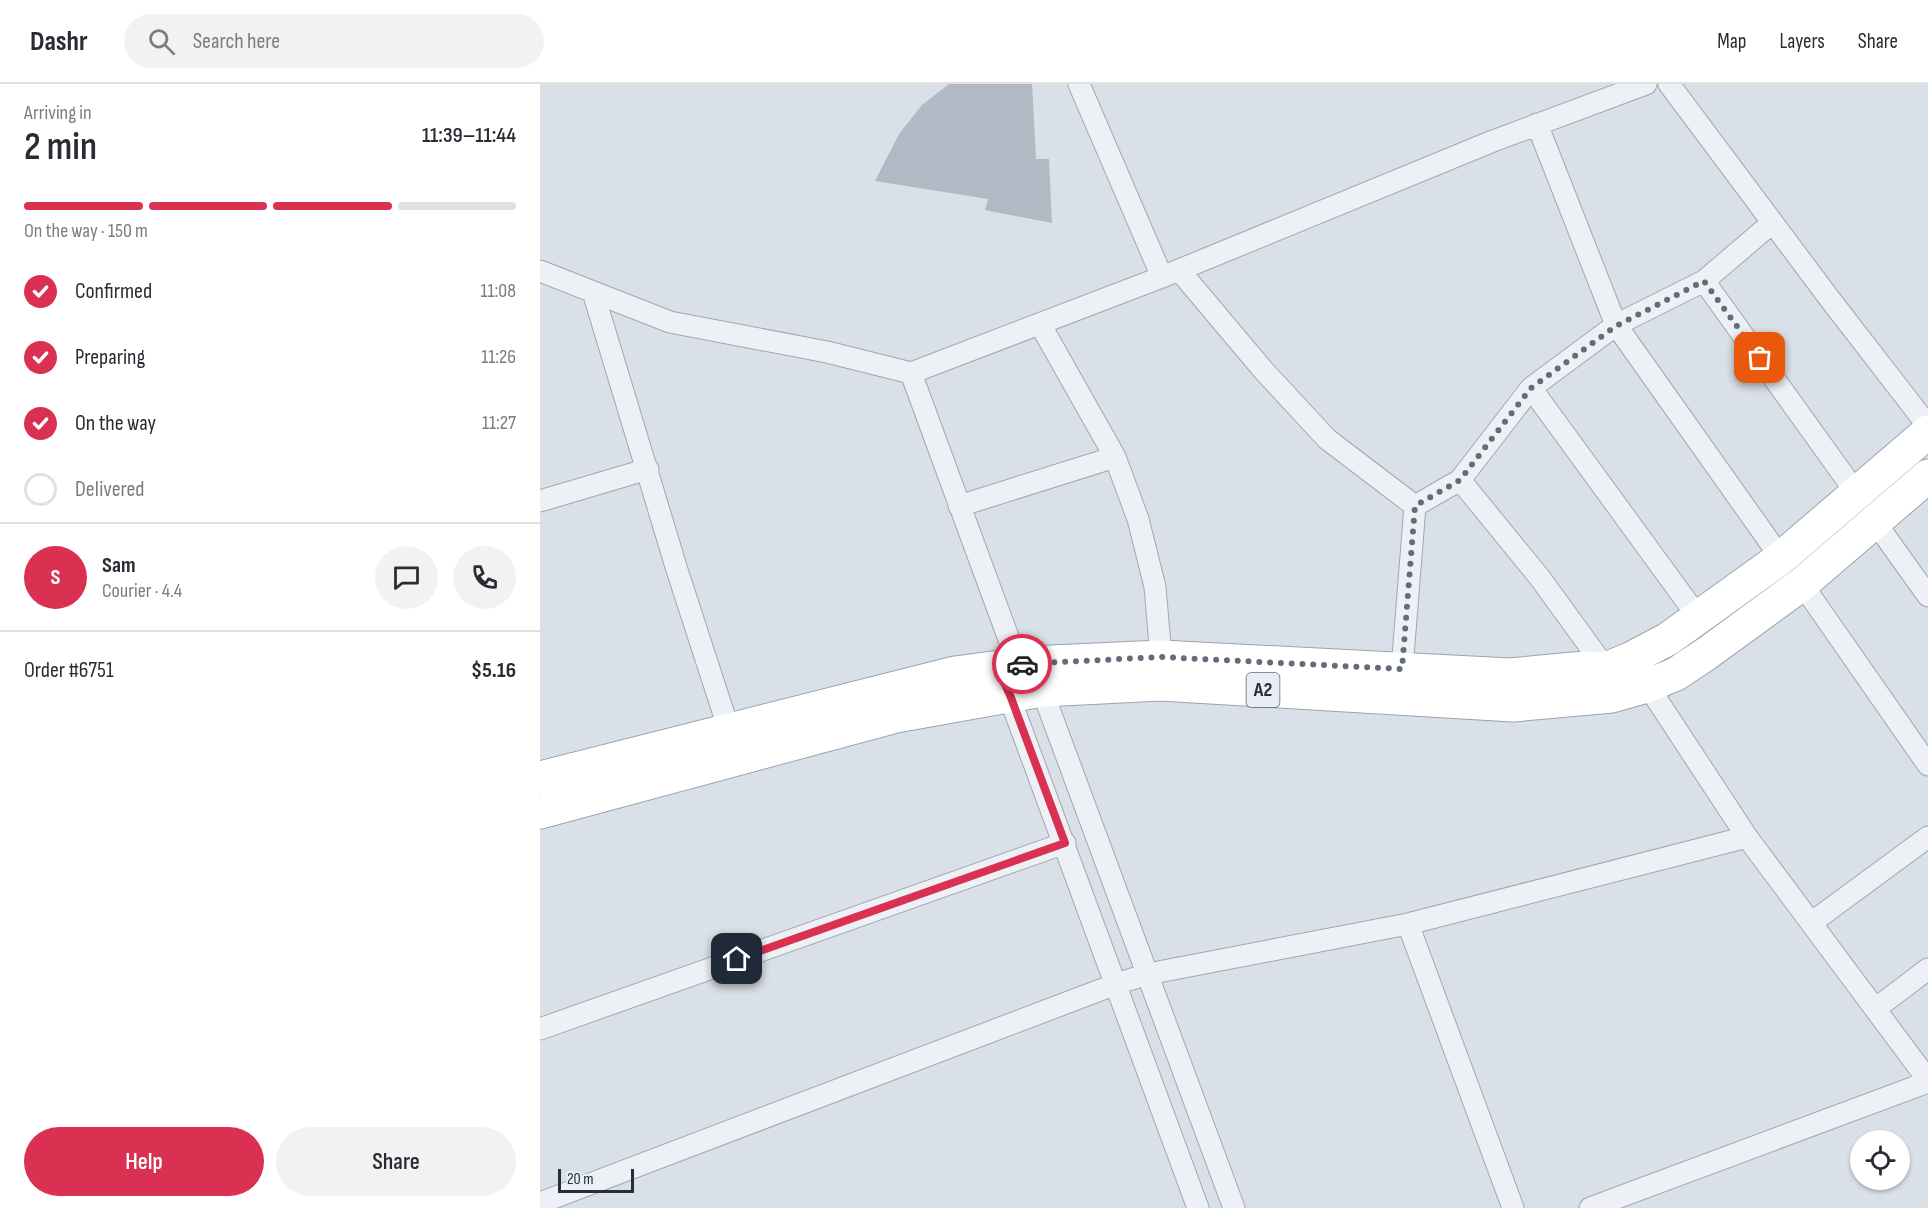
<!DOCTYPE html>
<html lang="en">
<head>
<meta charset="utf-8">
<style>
	body { margin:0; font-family:"Sofia Sans Condensed",sans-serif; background:#f2f2f3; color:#2b2b33; height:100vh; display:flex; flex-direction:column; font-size:22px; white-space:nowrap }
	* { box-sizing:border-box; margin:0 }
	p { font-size:20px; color:#7c7c81 }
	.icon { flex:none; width:33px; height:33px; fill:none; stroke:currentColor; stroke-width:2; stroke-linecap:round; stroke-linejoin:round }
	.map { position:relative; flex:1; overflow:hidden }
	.panel { display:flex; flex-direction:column; background:#fff; width:540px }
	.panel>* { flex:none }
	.controls { position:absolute; left:1310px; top:1046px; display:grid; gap:12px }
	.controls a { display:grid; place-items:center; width:60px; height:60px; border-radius:50%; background:#fff; box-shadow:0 2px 4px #0004; font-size:30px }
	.scale { position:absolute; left:18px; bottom:15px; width:76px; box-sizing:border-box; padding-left:6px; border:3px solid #232e3e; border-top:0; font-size:16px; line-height:21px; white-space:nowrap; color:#232e3e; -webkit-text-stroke:4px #e9eef4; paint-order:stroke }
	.pin { position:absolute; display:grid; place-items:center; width:51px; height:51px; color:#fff; margin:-26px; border-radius:12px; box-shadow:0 3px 9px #0006 }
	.courier { position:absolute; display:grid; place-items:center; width:60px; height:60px; margin:-30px; border:4px solid #da3051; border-radius:50%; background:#fff; color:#222; box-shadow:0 2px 8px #0007 }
	.overview em { font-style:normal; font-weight:600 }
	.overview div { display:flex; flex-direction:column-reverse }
	.overview { display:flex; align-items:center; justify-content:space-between; height:102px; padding:0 24px }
	h1 { font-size:39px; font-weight:600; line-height:45px }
	.bar { display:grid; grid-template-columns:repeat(4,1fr); gap:9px 6px; align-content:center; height:72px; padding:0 24px }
	.bar i { height:8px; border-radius:4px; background:#e1e1e2 }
	.bar .on { background:#da3051 }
	.bar p { grid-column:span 4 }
	.line { display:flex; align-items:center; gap:15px; padding:0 24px; border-top:2px solid #e1e1e2 }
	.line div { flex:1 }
	.round { display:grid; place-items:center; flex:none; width:63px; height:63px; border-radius:32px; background:#f2f2f3 }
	ol { padding:0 24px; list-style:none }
	li { display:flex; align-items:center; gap:18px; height:66px }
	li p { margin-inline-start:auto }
	li .icon { padding:6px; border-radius:50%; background:#da3051; color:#fff; stroke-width:4 }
	li:last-child { color:#7c7c81 }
	li i { width:33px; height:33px; border:3px solid #e1e1e2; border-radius:50% }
	.primary-button { display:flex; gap:12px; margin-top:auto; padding:12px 24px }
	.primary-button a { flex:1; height:69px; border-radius:36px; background:#da3051; color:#fff; font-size:24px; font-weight:600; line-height:69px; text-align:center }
	.primary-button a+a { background:#f2f2f3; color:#2b2b33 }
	header { display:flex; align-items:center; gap:36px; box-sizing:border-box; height:84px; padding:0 30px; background:#fff; border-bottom:2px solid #e1e1e2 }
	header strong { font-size:28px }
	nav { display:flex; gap:33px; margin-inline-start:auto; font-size:21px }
	.search { width:420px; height:54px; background:#f2f2f3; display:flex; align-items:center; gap:15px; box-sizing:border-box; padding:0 21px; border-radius:33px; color:#7c7c81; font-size:22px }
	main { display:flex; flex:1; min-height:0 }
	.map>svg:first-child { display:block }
	.building { fill:#b1b9c4 }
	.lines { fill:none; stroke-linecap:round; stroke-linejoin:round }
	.street-casing { stroke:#9fa7b1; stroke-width:23 }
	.primary-casing { stroke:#98a4b3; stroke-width:35 }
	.street { stroke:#edf0f5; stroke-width:21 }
	.primary { stroke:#fff; stroke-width:33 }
	.done { stroke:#636c79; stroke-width:6; stroke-dasharray:0 10.8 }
	.route { stroke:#da3051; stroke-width:8 }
	.labels { text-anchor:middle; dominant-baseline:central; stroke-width:5; stroke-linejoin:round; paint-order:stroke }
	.shield { fill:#e9eef4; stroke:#5e6875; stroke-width:1.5 }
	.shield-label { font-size:20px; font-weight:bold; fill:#232e3e }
</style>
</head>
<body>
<header>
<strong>Dashr</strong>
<div class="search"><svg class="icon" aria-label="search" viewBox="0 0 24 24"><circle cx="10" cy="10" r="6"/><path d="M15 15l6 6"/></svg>Search here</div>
<nav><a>Map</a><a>Layers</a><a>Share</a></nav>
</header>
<main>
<section class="panel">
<div class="overview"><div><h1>2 min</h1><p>Arriving in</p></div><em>11:39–11:44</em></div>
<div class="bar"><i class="on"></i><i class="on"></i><i class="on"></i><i></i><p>On the way · 150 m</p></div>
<ol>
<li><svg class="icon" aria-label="check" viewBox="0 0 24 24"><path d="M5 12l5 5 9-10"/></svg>Confirmed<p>11:08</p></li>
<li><svg class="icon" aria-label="check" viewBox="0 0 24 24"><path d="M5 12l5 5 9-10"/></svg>Preparing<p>11:26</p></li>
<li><svg class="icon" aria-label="check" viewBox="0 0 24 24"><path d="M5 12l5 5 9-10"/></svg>On the way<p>11:27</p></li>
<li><i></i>Delivered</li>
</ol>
<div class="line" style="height:108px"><b class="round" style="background:#da3051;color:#fff">S</b><div><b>Sam</b><p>Courier · 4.4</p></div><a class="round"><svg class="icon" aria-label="chat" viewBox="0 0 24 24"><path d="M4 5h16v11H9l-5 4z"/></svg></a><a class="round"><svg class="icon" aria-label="phone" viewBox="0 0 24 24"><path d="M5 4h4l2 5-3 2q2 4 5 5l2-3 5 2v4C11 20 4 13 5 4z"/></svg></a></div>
<div class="line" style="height:78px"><div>Order #6751</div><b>$5.16</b></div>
<div class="primary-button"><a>Help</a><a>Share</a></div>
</section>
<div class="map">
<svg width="1388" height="1124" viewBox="0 0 1388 1124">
	<rect width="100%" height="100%" fill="#dae0e7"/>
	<path class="building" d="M409 0H492L496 75H509L512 139 445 126 448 115 335 97 359 50 382 21Z"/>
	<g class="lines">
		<g class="street-casing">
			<path id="street" d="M539 0 622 193
				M1129 0 1289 214 1388 342
				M997 40 1076 241 1241 474
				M639 186 724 287 787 355 875 422
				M0 187 130 238 287 268 371 289 622 193 953 57 1106 0
				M1164 197 1317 410
				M53 208 137 486 189 646
				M500 240 575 373 598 435 615 503 621 573
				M371 289 471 561 490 579 502 606 694 1124
				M991 304 1158 533
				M920 396 1000 494 1066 585
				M0 417 108 385
				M419 422 575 373
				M875 422 920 396 991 304 1076 241 1164 197 1232 139
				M1335 438 1388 512
				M1262 500 1388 681
				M862 585 875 422
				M1102 593 1207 753 1388 996
				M465 601 658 1124
				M1271 839 1388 753
				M868 840 973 1124
				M1335 925 1388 885
				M0 945 525 759
				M0 1119 576 900 608 890 868 840 1207 753
				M1050 1124 1388 998"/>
		</g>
		<g class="primary-casing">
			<path id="primary" d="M0 694 415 589 490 579 621 573 970 591 1044 584 1066 585 1092 574 1128 555 1241 474 1388 348
				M0 728 356 632 502 606 621 600 973 621 1072 612 1107 602 1136 590 1166 570 1262 500 1388 392"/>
		</g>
		<use href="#street" class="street"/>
		<use href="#primary" class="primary"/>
	</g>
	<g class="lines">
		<path class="done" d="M482 580 621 573 862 585 875 422 920 396 991 304 1076 242 1164 197 1220 274"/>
		<path class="route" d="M197 875 525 759 470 611 457 583 482 580"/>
	</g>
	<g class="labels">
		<rect class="shield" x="706.5" y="589" width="33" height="34" rx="4.5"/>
		<g class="shield-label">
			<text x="723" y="606">A2</text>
		</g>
	</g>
</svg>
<div class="controls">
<a><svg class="icon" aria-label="locate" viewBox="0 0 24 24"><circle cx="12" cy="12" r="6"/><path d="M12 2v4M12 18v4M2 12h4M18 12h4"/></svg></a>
</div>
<div class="scale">20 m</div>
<div class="pin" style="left:1220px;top:274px;background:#ea580c"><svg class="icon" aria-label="bag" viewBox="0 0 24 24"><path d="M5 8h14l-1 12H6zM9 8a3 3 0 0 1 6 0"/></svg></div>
<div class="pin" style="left:197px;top:875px;background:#1f2937"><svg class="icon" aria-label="home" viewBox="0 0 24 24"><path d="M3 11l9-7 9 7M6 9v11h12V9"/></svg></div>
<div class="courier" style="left:482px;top:580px"><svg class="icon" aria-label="car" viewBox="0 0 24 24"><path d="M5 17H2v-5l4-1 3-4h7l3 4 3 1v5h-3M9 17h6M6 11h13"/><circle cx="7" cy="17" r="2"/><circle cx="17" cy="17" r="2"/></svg></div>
</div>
</main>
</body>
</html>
